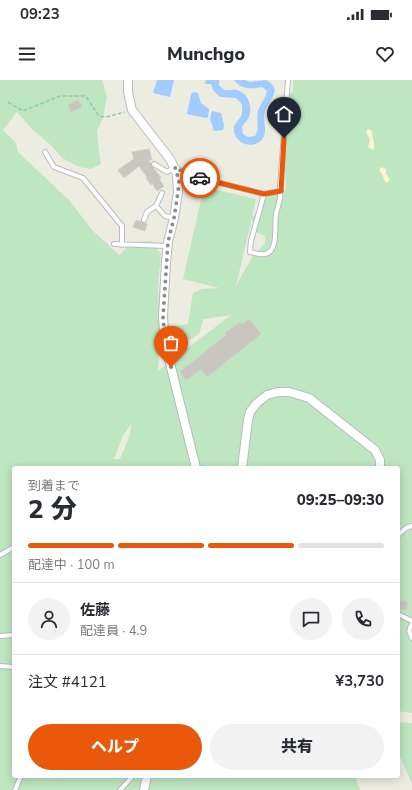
<!DOCTYPE html>
<html lang="ja">
<head>
<meta charset="utf-8">
<style>
	body { margin:0; font-family:"Nunito Sans","Noto Sans JP",sans-serif; background:#f2f2f3; color:#2b2b33; height:100vh; display:flex; flex-direction:column; font-size:15px; white-space:nowrap }
	* { box-sizing:border-box; margin:0 }
	p { font-size:13px; color:#7c7c81 }
	.icon { flex:none; width:22px; height:22px; fill:none; stroke:currentColor; stroke-width:2; stroke-linecap:round; stroke-linejoin:round }
	.map { position:relative; flex:1; overflow:hidden }
	.sheet { position:absolute; left:12px; top:386px; width:388px; height:312px; display:flex; flex-direction:column; background:#fff; border-radius:4px; box-shadow:0 2px 10px #0003 }
	.sheet>* { flex:none }
	.pin { position:absolute; display:grid; place-items:center; width:34px; height:34px; color:#fff; margin:-41px -17px; border-radius:50% 50% 50% 0; rotate:-45deg; box-shadow:0 0 4px #0007 }
	.pin .icon { rotate:45deg }
	.courier { position:absolute; display:grid; place-items:center; width:40px; height:40px; margin:-20px; border:3px solid #ea580c; border-radius:50%; background:#fff; color:#222; box-shadow:0 1px 5px #0007 }
	.summary em { font-style:normal; font-weight:800 }
	.summary div { display:flex; flex-direction:column-reverse }
	.summary { display:flex; align-items:center; justify-content:space-between; height:68px; padding:0 16px }
	h1 { font-size:26px; font-weight:800; line-height:30px }
	.bar { display:grid; grid-template-columns:repeat(4,1fr); gap:6px 4px; align-content:center; height:48px; padding:0 16px }
	.bar i { height:5px; border-radius:3px; background:#e1e1e2 }
	.bar .selected { background:#ea580c }
	.bar p { grid-column:span 4 }
	.line { display:flex; align-items:center; gap:10px; padding:0 16px; border-top:1px solid #e1e1e2 }
	.line div { flex:1 }
	.round { display:grid; place-items:center; flex:none; width:42px; height:42px; border-radius:21px; background:#f2f2f3 }
	.action { display:flex; gap:8px; margin-top:auto; padding:8px 16px }
	.action a { flex:1; height:46px; border-radius:24px; background:#ea580c; color:#fff; font-size:16px; font-weight:800; line-height:46px; text-align:center }
	.action a+a { background:#f2f2f3; color:#2b2b33 }
	.status { display:flex; justify-content:space-between; align-items:center; height:28px; padding:0 20px; background:#fff; direction:ltr }
	.status svg { height:11px; fill:currentColor }
	header { display:flex; justify-content:space-between; align-items:center; height:52px; padding:0 16px; background:#fff; font-size:18px; font-weight:800 }
	.map>svg:first-child { display:block }
	.green { fill:#bde6c1; fill-rule:evenodd }
	.sand { fill:#fbf5cf }
	.water { fill:#a0ccff }
	.building { fill:#c8c6bf; stroke:#d2cec0 }
	.lines { fill:none; stroke-linecap:round; stroke-linejoin:round }
	.lane-casing { stroke:#b9bbc1; stroke-width:6 }
	.street-casing { stroke:#b9bbc1; stroke-width:10 }
	.path { stroke:#95c8a9; stroke-width:1.5; stroke-dasharray:4 2; stroke-linecap:butt }
	.lane { stroke:#fff; stroke-width:4 }
	.street { stroke:#fff; stroke-width:8 }
	.done { stroke:#8d8f8f; stroke-width:4; stroke-dasharray:0 7.2 }
	.route { stroke:#ea580c; stroke-width:5 }
</style>
</head>
<body>
<div class="status"><b>09:23</b><svg viewBox="0 0 49 12"><path d="M0 12V9h3v3zM5 12V6h3v6zM10 12V3h3v9zM15 12V0h3v12zM26 1h20v11H26zM47 4h2v5h-2z"/></svg></div>
<header><svg class="icon" aria-label="menu" viewBox="0 0 24 24"><path d="M4 6h16M4 12h16M4 18h16"/></svg>Munchgo<svg class="icon" aria-label="heart" viewBox="0 0 24 24"><path d="M12 20l-8-8c-3-5 5-10 8-4 3-6 11-1 8 4z"/></svg></header>
<div class="map">
<svg width="412" height="710" viewBox="0 0 412 710">
	<rect width="100%" height="100%" fill="#edece1"/>
	<path class="green" d="M0 0H102L107 17 103 38 97 51 99 72 101 84 91 89 79 87 62 78 52 66 32 49 17 32 3 50 16 63 18 72 70 121 92 150 119 175 131 163 151 161 161 174 158 205 160 257 158 291 231 235 203 239 200 252 192 259 172 261 169 247 188 244 193 213 202 209 219 208 183 199 204 107 256 119 252 137 259 130 261 115 286 110 284 62 279 43 283 23 293 11V0H412V633L398 631V388H14V696H355L360 710H0ZM252 138 254 151 265 156V163L252 177 236 206ZM131 344 130 355 120 379H114L123 356Z
		M398 642 412 643V704L398 672Z"/>
	<path class="sand" d="M368 49 372 51C372 57 375 62 374 68L373 70 368 67 370 60 366 52Z
		M381 87 386 89V93L390 100 387 103 385 102 383 96 379 90Z"/>
	<path class="water" d="M157 0H174L170 17 153 13Z
		M206 0H219V5L224 10C228 11 233 9 237 10 248 13 253 26 249 37 247 41 244 43 242 47L243 54 248 57 255 56C260 48 256 40 258 31 260 24 266 18 267 11L262 7C251 9 242 10 234 0H245L250 2 266 0C284 10 269 19 265 31 262 40 268 50 263 58 255 70 237 65 234 52 232 45 238 42 241 36 243 33 242 28 242 24L236 18 220 17 213 10 211 4H205Z
		M194 12 198 13 201 23 209 29 208 37 206 38 187 34 191 14Z
		M212 31 221 33 224 45 223 50 214 51 210 39Z"/>
	<path class="building" d="M78 20 82 27 71 32 68 25Z
		M149 69 152 80H148L161 98 159 99 164 106 157 111 152 103 151 105 146 98 147 97 139 86 124 98 118 90 134 79 132 72Z
		M136 140 147 144 145 151 133 147Z
		M249 239 261 254 207 297 201 289 186 300 180 292 226 255 225 253 240 242 242 245Z
		M399 521H407V529H399Z"/>
	<g class="lines">
		<g class="lane-casing">
			<path id="lane" d="M45 72 54 87 83 98 122 146V165
				M154 84 167 92 175 87 188 95 264 114
				M281 111 264 114 251 161 250 172C254 173 261 175 265 174 279 172 274 144 276 134 278 124 282 119 280 107L288 0
				M162 113 156 126 165 136 174 138
				M144 140 147 132 156 126
				M114 164 167 166
				M398 455 406 448 412 446
				M0 475 14 467
				M398 534 412 541
				M412 544C408 550 409 552 412 558
				M0 556 14 555
				M0 586 14 587
				M15 710 21 696
				M120 710 133 696"/>
		</g>
		<g class="street-casing">
			<path id="street" d="M128 0V12L132 30 170 79 177 94 178 112 174 138 168 162 166 182 163 237 165 263 196 388
				M242 388 248 340 250 332 257 323 267 315 278 312H289L309 318 375 370 380 380V388
				M144 710 147 696"/>
		</g>
		<path class="path" d="M8 22 23 31 60 16H84L87 18 99 36 106 37 125 32"/>
		<use href="#lane" class="lane"/>
		<use href="#street" class="street"/>
	</g>
	<g class="lines">
		<path class="done" d="M171 287 165 263 163 237 168 162 174 138 178 112 179 101 175 87 188 95 200 98"/>
		<path class="route" d="M200 98 264 114 281 111 284 58"/>
	</g>
</svg>
<div class="pin" style="left:171px;top:287px;background:#ea580c"><svg class="icon" aria-label="bag" viewBox="0 0 24 24"><path d="M5 8h14l-1 12H6zM9 8a3 3 0 0 1 6 0"/></svg></div>
<div class="pin" style="left:284px;top:58px;background:#1f2937"><svg class="icon" aria-label="home" viewBox="0 0 24 24"><path d="M3 11l9-7 9 7M6 9v11h12V9"/></svg></div>
<div class="courier" style="left:200px;top:98px"><svg class="icon" aria-label="car" viewBox="0 0 24 24"><path d="M5 17H2v-5l4-1 3-4h7l3 4 3 1v5h-3M9 17h6M6 11h13"/><circle cx="7" cy="17" r="2"/><circle cx="17" cy="17" r="2"/></svg></div>
<section class="sheet">
<div class="summary"><div><h1>2 分</h1><p>到着まで</p></div><em>09:25–09:30</em></div>
<div class="bar"><i class="selected"></i><i class="selected"></i><i class="selected"></i><i></i><p>配達中 · 100 m</p></div>
<div class="line" style="height:72px"><a class="round"><svg class="icon" aria-label="person" viewBox="0 0 24 24"><circle cx="12" cy="8" r="4"/><path d="M4 21q1-7 8-7t8 7"/></svg></a><div><b>佐藤</b><p>配達員 · 4.9</p></div><a class="round"><svg class="icon" aria-label="chat" viewBox="0 0 24 24"><path d="M4 5h16v11H9l-5 4z"/></svg></a><a class="round"><svg class="icon" aria-label="phone" viewBox="0 0 24 24"><path d="M5 4h4l2 5-3 2q2 4 5 5l2-3 5 2v4C11 20 4 13 5 4z"/></svg></a></div>
<div class="line" style="height:52px"><div>注文 #4121</div><b>¥3,730</b></div>
<div class="action"><a>ヘルプ</a><a>共有</a></div>
</section>
</div>
</body>
</html>
